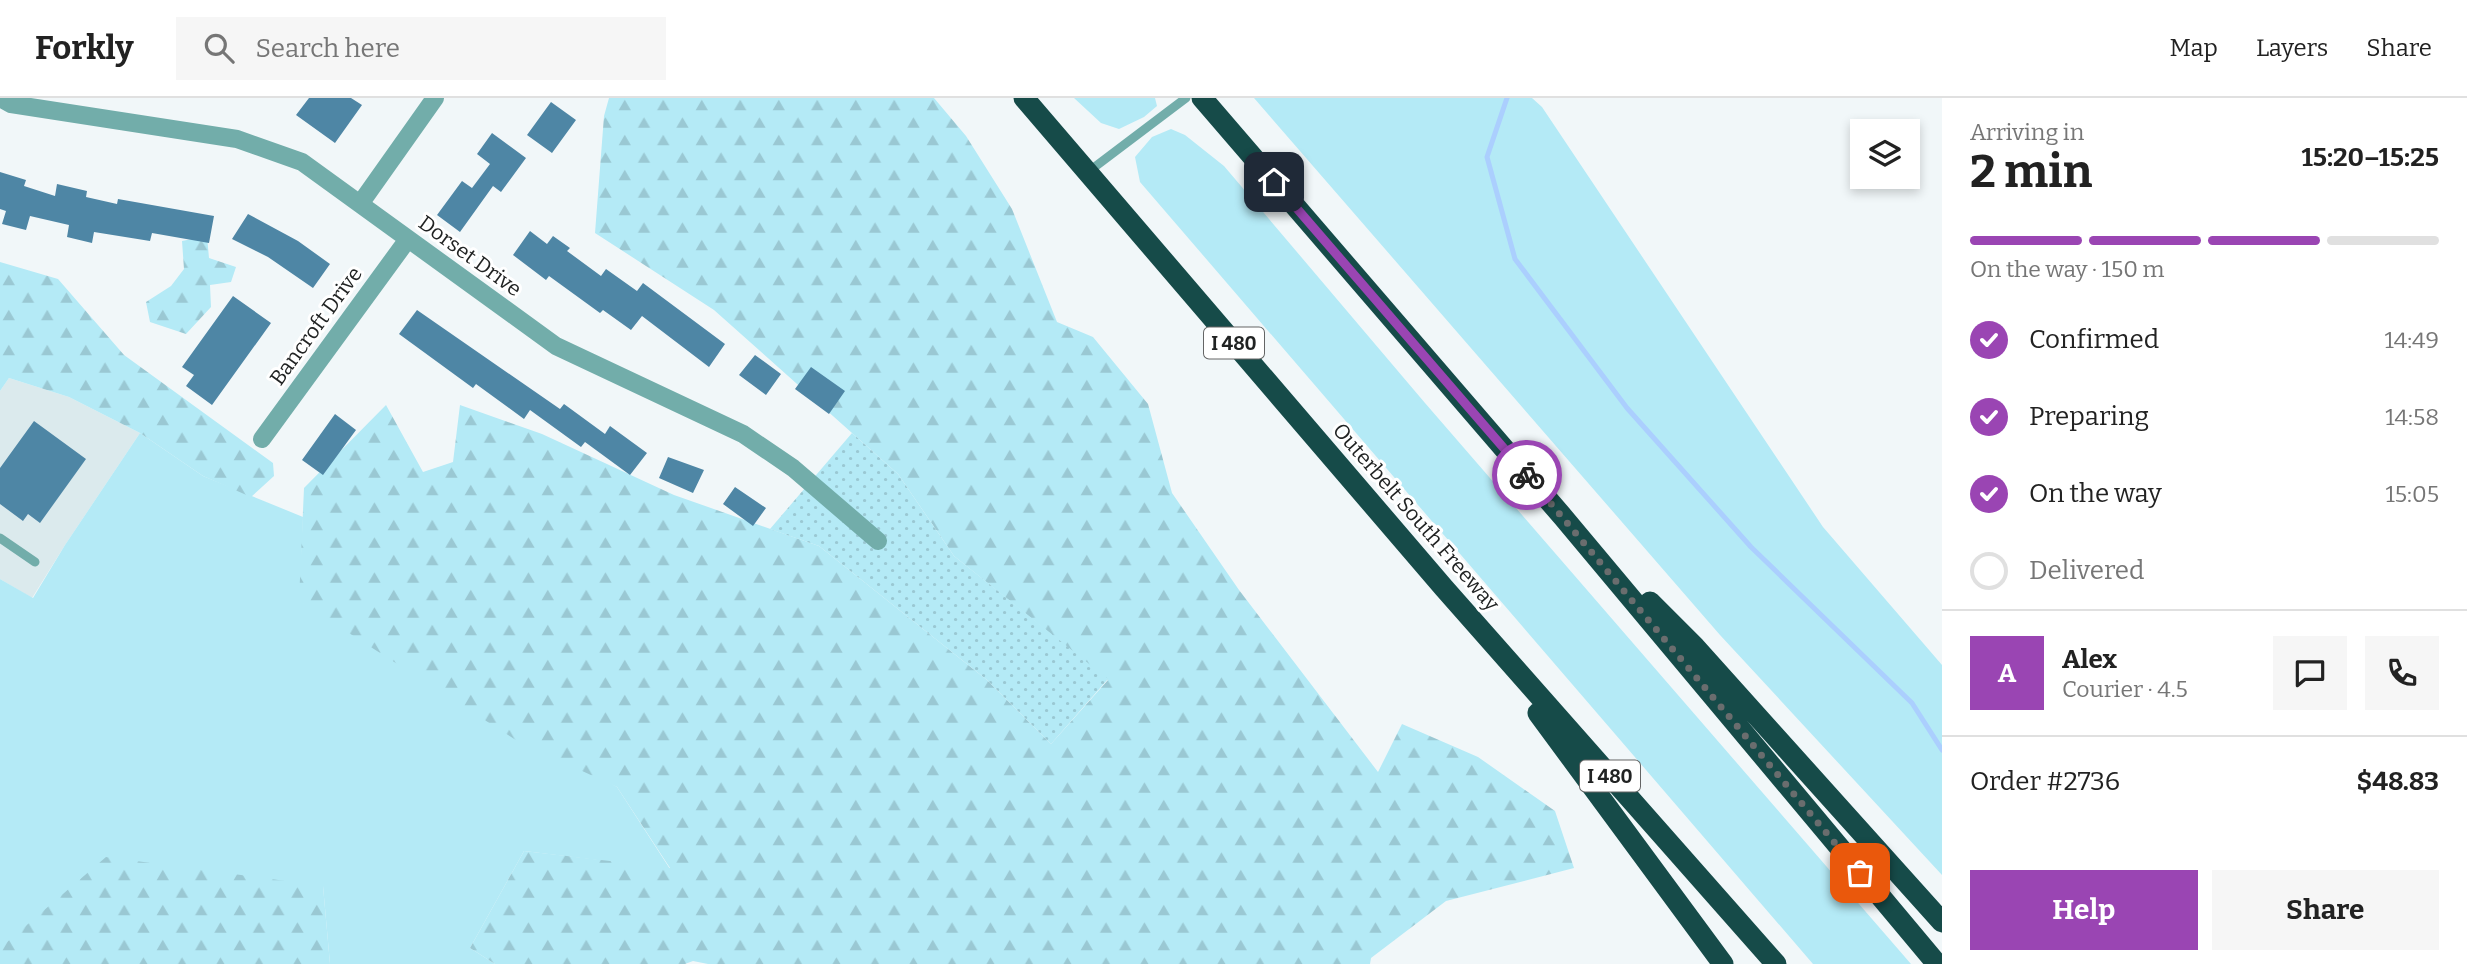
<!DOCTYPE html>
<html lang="en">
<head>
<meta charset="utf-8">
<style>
	body { margin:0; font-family:Bitter,serif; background:#f6f6f6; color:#222; height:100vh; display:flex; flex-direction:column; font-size:26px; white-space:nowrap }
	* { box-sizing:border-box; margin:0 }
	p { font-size:23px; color:#767676 }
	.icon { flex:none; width:38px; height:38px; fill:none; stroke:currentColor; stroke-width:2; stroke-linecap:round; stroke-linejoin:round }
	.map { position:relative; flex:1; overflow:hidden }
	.sheet { display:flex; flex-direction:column; background:#fff; width:525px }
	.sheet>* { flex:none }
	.buttons { position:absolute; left:1850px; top:21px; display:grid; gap:14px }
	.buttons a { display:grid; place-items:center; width:70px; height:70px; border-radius:0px; background:#fff; box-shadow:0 4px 10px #0003; font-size:35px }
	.pin { position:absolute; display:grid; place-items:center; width:60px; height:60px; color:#fff; margin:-30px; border-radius:14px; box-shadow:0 4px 10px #0006 }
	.courier { position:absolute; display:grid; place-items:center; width:70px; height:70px; margin:-35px; border:5px solid #9a45b3; border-radius:50%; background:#fff; color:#222; box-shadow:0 2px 9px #0007 }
	.headline em { font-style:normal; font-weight:700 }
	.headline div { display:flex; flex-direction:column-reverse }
	.headline { display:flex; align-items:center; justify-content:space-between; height:119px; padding:0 28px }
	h1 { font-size:46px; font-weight:700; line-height:52px }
	.bar { display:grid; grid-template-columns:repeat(4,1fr); gap:10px 7px; align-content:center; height:84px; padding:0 28px }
	.bar i { height:9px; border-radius:5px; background:#e0e0e0 }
	.bar .selected { background:#9a45b3 }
	.bar p { grid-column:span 4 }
	.line { display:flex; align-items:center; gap:18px; padding:0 28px; border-top:2px solid #e0e0e0 }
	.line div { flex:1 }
	.round { display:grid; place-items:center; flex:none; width:74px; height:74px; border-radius:0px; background:#f6f6f6 }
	ol { padding:0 28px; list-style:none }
	li { display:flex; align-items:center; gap:21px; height:77px }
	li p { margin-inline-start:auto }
	li .icon { padding:7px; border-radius:50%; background:#9a45b3; color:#fff; stroke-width:4 }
	li:last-child { color:#767676 }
	li i { width:38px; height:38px; border:4px solid #e0e0e0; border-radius:50% }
	.primary-button { display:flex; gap:14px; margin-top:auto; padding:14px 28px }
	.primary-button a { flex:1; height:80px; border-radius:0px; background:#9a45b3; color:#fff; font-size:28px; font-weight:700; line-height:80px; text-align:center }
	.primary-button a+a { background:#f6f6f6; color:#222 }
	header { display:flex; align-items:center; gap:42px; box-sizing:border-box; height:98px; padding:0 35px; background:#fff; border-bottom:2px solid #e0e0e0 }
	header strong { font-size:33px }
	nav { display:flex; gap:38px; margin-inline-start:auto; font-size:24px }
	.search { width:490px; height:63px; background:#f6f6f6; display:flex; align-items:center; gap:18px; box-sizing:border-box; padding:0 24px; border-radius:0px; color:#767676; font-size:26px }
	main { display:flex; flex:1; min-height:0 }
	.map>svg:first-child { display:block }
	.built { fill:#dbeaed }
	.grass { fill:#b4eaf6 }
	.forest { fill:url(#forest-firs) }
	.park { fill:url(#park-dots) }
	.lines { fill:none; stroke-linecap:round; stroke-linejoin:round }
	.stream { stroke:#abcffe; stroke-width:5 }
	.building { fill:#4e86a5 }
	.service { stroke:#72adaa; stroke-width:9 }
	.minor { stroke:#72adaa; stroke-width:18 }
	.motorway { stroke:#164b49; stroke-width:21 }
	.done { stroke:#6a6d6e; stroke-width:7; stroke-dasharray:0 12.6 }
	.route { stroke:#9a45b3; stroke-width:9 }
	.labels { text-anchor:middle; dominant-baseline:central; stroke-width:6; stroke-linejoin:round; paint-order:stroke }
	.shield { fill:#fff; stroke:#646565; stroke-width:2 }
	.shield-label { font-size:19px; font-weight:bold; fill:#212323 }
	.street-label { font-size:21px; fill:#212323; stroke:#fff }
</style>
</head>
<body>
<header>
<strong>Forkly</strong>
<div class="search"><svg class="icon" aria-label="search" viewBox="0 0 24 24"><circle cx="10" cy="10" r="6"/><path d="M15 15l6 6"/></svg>Search here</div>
<nav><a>Map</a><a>Layers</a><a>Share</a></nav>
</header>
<main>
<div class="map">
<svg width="1942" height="866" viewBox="0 0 1942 866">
	<defs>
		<pattern id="forest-firs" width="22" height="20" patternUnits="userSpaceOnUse" patternTransform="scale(1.75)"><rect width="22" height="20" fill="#b4eaf6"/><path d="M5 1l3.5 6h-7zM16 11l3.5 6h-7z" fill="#9ac8d3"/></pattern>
		<pattern id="park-dots" width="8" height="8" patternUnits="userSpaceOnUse" patternTransform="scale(1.75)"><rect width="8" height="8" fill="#b4eaf6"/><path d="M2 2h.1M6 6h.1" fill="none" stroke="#9ac8d3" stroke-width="1.8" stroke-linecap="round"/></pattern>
	</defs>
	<rect width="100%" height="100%" fill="#f1f7f9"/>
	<path class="built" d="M9 280 69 299 140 335 65 447 32 500 0 481V293Z"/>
	<path class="grass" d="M1074 0H1155L1157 8 1144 19 1119 31 1101 25Z
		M1254 0H1532L1542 9 1823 429 1942 567V777L1720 537Z
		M1171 31 1185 37 1224 68 1425 305 1911 866H1813L1140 84 1135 59 1152 39Z
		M140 335 203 378 303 419 300 503 617 689 670 771 524 753 470 850 495 866H330L323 788 0 854V481L33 500 65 447Z"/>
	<path class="forest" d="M609 0H934L966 38 1012 111 1057 224 1093 239 1148 306 1172 395 1239 492 1378 674 1402 626 1478 659 1555 713 1574 770 1446 803 1371 860 1370 866H708L693 863 685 866H495L470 850 524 753 670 770 617 689 519 644 299 503 304 390 386 307 423 374 453 364 460 307 542 336 674 397 819 448 987 582 1051 646 1108 582 954 458 898 376 714 212 595 135 604 18Z
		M207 138 209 160 236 169 231 184 210 187 211 209 186 236 150 224 146 204 171 188 184 171 182 143Z
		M0 164 58 181 124 257 273 365 274 378 251 399 203 378 140 335 69 299 9 280 0 293Z
		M106 759 323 788 330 866H0V850Z"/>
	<path class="park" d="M852 335 898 376 954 458 1108 581 1051 646 987 582 819 448 770 431Z"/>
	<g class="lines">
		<path class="stream" d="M1507 0 1487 59 1515 161 1627 310 1751 449 1912 605 1942 652"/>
	</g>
	<path class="building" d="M309 0H351L362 7 335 45 296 17Z
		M551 4 576 22 552 55 527 37Z
		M492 35 526 60 501 94 493 88 460 134 437 117 462 83 472 90 490 66 477 56Z
		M0 74 26 82 24 88 55 98 57 86 87 93 86 99 117 106 118 101 214 118 209 145 152 135 150 143 94 134 92 145 67 139 69 127 30 118 26 132 2 126 6 113 0 111Z
		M248 116 298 143 330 166 313 190 268 159 232 141Z
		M530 133 547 146 553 138 570 150 567 153 601 178 606 171 637 193 643 185 725 246 709 269 642 218 631 232 603 212 600 215 549 178 546 182 513 157Z
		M233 198 271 225 212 307 186 288 194 277 182 269Z
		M417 212 560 311 564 306 605 336 610 328 647 355 630 377 585 344 581 349 530 312 524 321 476 286 473 290 399 236Z
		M755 257 781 276 766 297 739 277Z
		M811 269 845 293 829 316 795 291Z
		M335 316 356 332 323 377 302 362Z
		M34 323 86 361 40 425 28 416 23 423 0 406V370Z
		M668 359 704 372 693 395 659 380Z
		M735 389 766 410 753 428 723 406Z"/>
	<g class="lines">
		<path class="service" d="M1088 74 1186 0
			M0 440 35 464"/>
		<path class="minor" d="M0 0 11 6 237 41 302 64 556 248 743 336 793 370 878 443
			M360 106 435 0
			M262 341 408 141"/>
		<path class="motorway" d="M1024 0 1444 490 1776 866
			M1202 0 1563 419 1937 866
			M1650 504 1695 549 1942 824
			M1538 615 1723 866"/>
	</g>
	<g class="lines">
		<path class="done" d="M1527 377 1860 775"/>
		<path class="route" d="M1274 84 1527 377"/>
	</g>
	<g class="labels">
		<g class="shield">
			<rect x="1204" y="229.5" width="60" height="31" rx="5"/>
			<rect x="1580" y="662.5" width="60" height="31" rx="5"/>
		</g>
		<g class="shield-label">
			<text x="1234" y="245">I 480</text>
			<text x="1610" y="678">I 480</text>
		</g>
		<g class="street-label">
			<text transform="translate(470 158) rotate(36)">Dorset Drive</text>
			<text transform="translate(316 228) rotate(-54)">Bancroft Drive</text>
			<text transform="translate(1416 419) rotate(49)">Outerbelt South Freeway</text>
		</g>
	</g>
</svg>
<div class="buttons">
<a><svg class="icon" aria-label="layers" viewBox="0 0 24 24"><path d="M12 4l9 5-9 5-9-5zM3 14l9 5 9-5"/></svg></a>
</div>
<div class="pin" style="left:1860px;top:775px;background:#ea580c"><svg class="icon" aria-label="bag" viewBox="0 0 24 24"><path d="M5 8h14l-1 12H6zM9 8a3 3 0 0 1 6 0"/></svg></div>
<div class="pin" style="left:1274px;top:84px;background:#1f2937"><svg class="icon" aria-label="home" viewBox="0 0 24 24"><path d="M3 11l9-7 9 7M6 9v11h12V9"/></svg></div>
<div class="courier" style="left:1527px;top:377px"><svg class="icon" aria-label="bike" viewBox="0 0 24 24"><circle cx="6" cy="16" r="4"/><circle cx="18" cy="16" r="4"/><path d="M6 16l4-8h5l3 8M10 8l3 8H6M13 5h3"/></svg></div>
</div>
<section class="sheet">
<div class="headline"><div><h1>2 min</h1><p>Arriving in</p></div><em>15:20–15:25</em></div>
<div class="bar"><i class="selected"></i><i class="selected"></i><i class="selected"></i><i></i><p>On the way · 150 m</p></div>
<ol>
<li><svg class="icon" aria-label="check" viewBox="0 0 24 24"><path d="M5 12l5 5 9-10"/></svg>Confirmed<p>14:49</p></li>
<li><svg class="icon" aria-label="check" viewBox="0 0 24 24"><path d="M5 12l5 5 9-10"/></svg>Preparing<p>14:58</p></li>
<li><svg class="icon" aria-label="check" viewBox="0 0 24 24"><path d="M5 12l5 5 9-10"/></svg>On the way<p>15:05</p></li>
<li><i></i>Delivered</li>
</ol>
<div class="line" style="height:126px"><b class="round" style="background:#9a45b3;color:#fff">A</b><div><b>Alex</b><p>Courier · 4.5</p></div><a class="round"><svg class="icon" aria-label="chat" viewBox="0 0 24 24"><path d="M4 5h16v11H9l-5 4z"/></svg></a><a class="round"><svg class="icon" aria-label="phone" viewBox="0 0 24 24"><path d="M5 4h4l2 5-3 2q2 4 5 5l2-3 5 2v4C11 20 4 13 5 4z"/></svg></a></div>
<div class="line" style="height:91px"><div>Order #2736</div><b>$48.83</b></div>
<div class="primary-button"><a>Help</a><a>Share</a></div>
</section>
</main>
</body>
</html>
